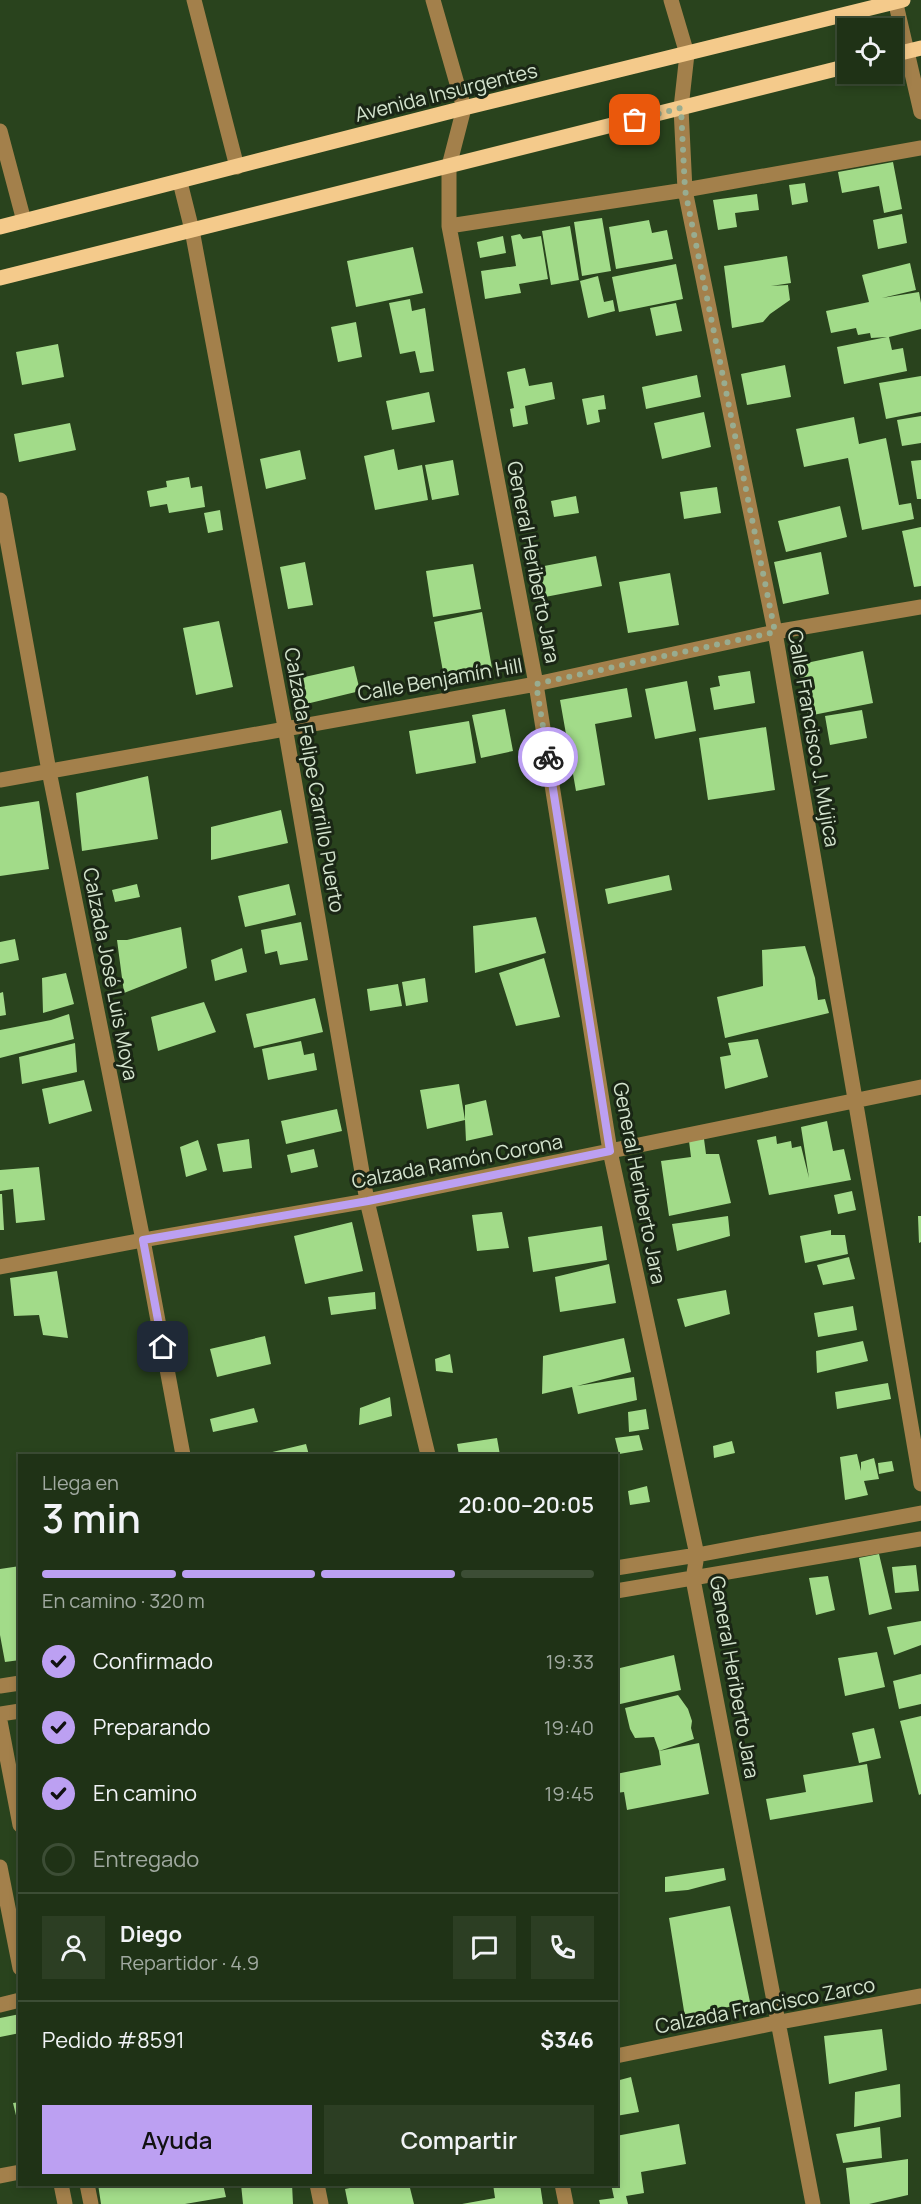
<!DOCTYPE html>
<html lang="es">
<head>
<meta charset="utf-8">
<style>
	body { margin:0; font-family:Manrope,sans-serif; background:#2c3e23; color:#f1f3f6; height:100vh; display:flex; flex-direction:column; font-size:22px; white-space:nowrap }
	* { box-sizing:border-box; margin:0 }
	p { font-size:20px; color:#a1aaa1 }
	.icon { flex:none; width:33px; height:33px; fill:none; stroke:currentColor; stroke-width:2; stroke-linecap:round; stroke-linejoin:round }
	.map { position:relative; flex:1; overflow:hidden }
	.drawer { position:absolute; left:18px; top:1454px; width:600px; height:732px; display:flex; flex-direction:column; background:#1f3216; border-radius:0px; box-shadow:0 3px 9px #0003,0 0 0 2px #3c4d35 }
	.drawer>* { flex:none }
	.controls { position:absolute; left:837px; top:18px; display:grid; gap:12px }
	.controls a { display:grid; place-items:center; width:66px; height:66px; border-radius:0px; background:#1f3216; box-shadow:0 3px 9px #0003,0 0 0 2px #3c4d35; font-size:30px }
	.pin { position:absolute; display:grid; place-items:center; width:51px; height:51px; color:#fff; margin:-26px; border-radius:12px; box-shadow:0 3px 9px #0006 }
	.courier { position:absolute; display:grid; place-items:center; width:60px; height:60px; margin:-30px; border:4px solid #bca0f2; border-radius:50%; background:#fff; color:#222; box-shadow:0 2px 8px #0007 }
	.summary em { font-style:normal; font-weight:600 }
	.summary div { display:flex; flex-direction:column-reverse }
	.summary { display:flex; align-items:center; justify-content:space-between; height:102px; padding:0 24px }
	h1 { font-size:39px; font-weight:600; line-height:45px }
	.bar { display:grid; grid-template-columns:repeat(4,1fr); gap:9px 6px; align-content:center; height:72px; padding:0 24px }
	.bar i { height:8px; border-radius:4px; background:#3c4d35 }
	.bar .on { background:#bca0f2 }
	.bar p { grid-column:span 4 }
	.line { display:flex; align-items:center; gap:15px; padding:0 24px; border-top:2px solid #3c4d35 }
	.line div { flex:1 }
	.round { display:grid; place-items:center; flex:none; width:63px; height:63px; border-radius:0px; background:#2c3e23 }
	ol { padding:0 24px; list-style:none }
	li { display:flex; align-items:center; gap:18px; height:66px }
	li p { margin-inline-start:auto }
	li .icon { padding:6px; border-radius:50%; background:#bca0f2; color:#111; stroke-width:4 }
	li:last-child { color:#a1aaa1 }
	li i { width:33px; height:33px; border:3px solid #3c4d35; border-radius:50% }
	.button { display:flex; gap:12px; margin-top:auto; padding:12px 24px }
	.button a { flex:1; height:69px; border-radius:0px; background:#bca0f2; color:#111; font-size:24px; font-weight:600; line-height:69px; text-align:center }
	.button a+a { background:#2c3e23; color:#f1f3f6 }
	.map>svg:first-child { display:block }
	.building { fill:#a2db89 }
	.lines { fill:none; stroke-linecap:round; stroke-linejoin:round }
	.minor { stroke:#a3804b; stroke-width:15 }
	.major { stroke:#f4ca8b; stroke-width:15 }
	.done { stroke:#98ac90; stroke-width:6; stroke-dasharray:0 10.8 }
	.route { stroke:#bca0f2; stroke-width:8 }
	.labels { text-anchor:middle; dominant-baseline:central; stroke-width:6; stroke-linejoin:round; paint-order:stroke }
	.street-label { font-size:20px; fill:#d4e4ce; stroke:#1a2615 }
</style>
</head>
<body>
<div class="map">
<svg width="921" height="2204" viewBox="0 0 921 2204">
	<rect width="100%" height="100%" fill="#29431d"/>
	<path class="building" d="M893 162 902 209 884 213 879 186 842 193 838 172Z
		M805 183 808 202 792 205 789 185Z
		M757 194 759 210 735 213 737 227 718 230 713 200Z
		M902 214 907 243 878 249 873 220Z
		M602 218 611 271 582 276 574 222Z
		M649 220 652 233 667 230 673 259 616 269 609 227Z
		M570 226 579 280 551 285 542 231Z
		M520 234 523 239 541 236 548 279 519 284 521 293 485 299 481 271 516 266 511 236Z
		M503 236 506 253 480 258 477 242Z
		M413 247 423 293 356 307 347 261Z
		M787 256 791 283 771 286 788 285 790 300 770 314 763 322 732 328 724 266Z
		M910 263 916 290 882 298 919 292 921 303V329L889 337 892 350 903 348 907 371 844 384 837 347 887 337 871 338 870 333 858 335 856 328 831 333 826 311 869 302 862 275Z
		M676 264 683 299 619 312 612 277Z
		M598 276 604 302 613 300 615 311 588 318 580 281Z
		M410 299 412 311 425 308 434 371 420 373 415 351 400 354 389 303Z
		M676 303 682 331 656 336 650 308Z
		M356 322 362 357 338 362 331 327Z
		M58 344 64 377 22 385 16 352Z
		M785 365 791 397 747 405 741 374Z
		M525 368 529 386 552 382 555 399 525 406 528 424 513 427 510 409 514 408 507 372Z
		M697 375 701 397 646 409 642 387Z
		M921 376V412L886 419 879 383Z
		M429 392 435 422 392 430 386 401Z
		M604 395 606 409 598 410 600 422 587 425 582 399Z
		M704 412 711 447 662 459 654 423Z
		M921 416V443L902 446 897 420Z
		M854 417 859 444 886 438 899 505 911 503 914 519 862 530 848 458 804 467 796 429Z
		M70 423 76 450 19 462 14 434Z
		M394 449 398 470 422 465 428 500 375 510 364 456Z
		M300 450 306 479 266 489 260 459Z
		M453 460 459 495 432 500 425 465Z
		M921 460V499H917L911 461Z
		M189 477 191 488 202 486 205 507 169 513 167 504 150 507 147 491 167 487 166 481Z
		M717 487 721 513 684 519 680 492Z
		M576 496 579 513 554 517 551 501Z
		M840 506 847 537 786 552 778 521Z
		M220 510 223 530 208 533 204 513Z
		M921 527V586L914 587 902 531Z
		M821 552 829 594 783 604 774 562Z
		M596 556 602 586 545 597 539 567Z
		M305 562 313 605 288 609 280 567Z
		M473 564 481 609 433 617 426 571Z
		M670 573 679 625 628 633 619 582Z
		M482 612 492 668 444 677 434 622Z
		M219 621 233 687 196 695 183 628Z
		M863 651 873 703 808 716 797 665Z
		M354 666 360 691 306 704 300 678Z
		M750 671 755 703 714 710 710 688 720 686 718 676Z
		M687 681 696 731 655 739 645 689Z
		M627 688 632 717 595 724 605 785 576 791 560 700Z
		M505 709 513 751 481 758 472 715Z
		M862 710 867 738 830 745 825 716Z
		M469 721 476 763 416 774 409 731Z
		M766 727 775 790 708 800 699 738Z
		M148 776 158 839 82 851 76 793Z
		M39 801 49 869 0 876V807Z
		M281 810 288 843 211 860V827Z
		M669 875 672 890 608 904 605 889Z
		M137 884 140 897 115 902 112 890Z
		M289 884 296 915 245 927 238 896Z
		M536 917 546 953 475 973 473 926Z
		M301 922 308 960 280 965 277 951 265 954 261 930Z
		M181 927 187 968 124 993 117 940H127Z
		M15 939 19 960 0 964V942Z
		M805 946 815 978 818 1000 825 999 829 1013 725 1038 717 997 763 986 762 950Z
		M242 948 247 972 215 981 211 960Z
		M544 958 560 1017 516 1026 499 973Z
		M66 973 74 1004 43 1013 42 978Z
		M425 978 428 1002 406 1006 402 982Z
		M398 984 402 1006 370 1011 367 989Z
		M3 992 6 1015 0 1016V993Z
		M315 998 323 1032 254 1048 246 1014Z
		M204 1002 216 1032 158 1051 151 1017Z
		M69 1014 74 1039 0 1058V1030L51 1020Z
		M758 1039 768 1077 725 1089 720 1057 731 1055 728 1043Z
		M301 1041 304 1055 314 1053 317 1070 268 1080 262 1049Z
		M75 1043 77 1072 22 1084 19 1057Z
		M84 1080 92 1111 49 1124 42 1089Z
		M459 1084 465 1120V1105L486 1100 493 1135 466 1141 465 1120 427 1129 420 1090Z
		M337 1109 342 1131 286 1144 281 1121Z
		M827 1121 833 1151 844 1149 851 1180 769 1195 757 1140 776 1136 777 1144 791 1141 792 1148 801 1146 809 1178 801 1127Z
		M249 1139 252 1168 223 1172 217 1144Z
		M704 1139 706 1154H719L731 1203 669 1216 661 1161 691 1157 689 1141Z
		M198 1140 207 1170 186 1177 180 1147Z
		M314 1149 318 1167 291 1173 287 1155Z
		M39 1167 45 1220 16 1223 13 1189 0 1191V1170Z
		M852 1191 856 1210 838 1214 834 1195Z
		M0 1194H2L4 1230H0Z
		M502 1212 509 1248 477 1251 472 1215Z
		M728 1216 730 1236 677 1251 672 1224Z
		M918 1216H921V1242L919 1243Z
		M352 1222 363 1271 305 1284 294 1236Z
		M602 1226 607 1260 533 1272 528 1237Z
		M831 1230V1235H845L848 1254 805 1263 800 1236Z
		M849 1257 855 1279 823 1285 817 1265Z
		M609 1264 616 1303 560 1312 555 1277Z
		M57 1271 68 1338 43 1335 39 1315 14 1316 10 1278Z
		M726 1290 730 1314 685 1327 677 1299Z
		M375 1292 376 1309 331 1315 328 1297Z
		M853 1306 857 1330 818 1337 814 1313Z
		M265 1336 271 1364 217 1377 210 1349Z
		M624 1338 631 1372 577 1386 634 1377 637 1400 578 1414 572 1387 542 1394 543 1356Z
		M863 1341 868 1361 817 1373 816 1351Z
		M450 1354 453 1373 436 1371 435 1359Z
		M888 1383 891 1399 837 1409 835 1392Z
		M390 1397 392 1416 359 1425 360 1408Z
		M254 1408 258 1422 213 1432 210 1419Z
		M646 1409 649 1429 629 1432 628 1412Z
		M639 1435 643 1450 619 1454 615 1438Z
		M497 1438 500 1455H459L457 1444Z
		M732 1441 735 1453 714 1458 713 1446Z
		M306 1444 309 1455H264V1454Z
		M857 1454 861 1471V1462L874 1458 879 1479 864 1481 868 1495 845 1500 840 1457Z
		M892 1461 894 1471 879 1474 878 1463Z
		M647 1486 650 1502 630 1505 628 1491Z
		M879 1554 892 1609 869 1615 859 1558Z
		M916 1565 919 1591 895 1593 892 1567Z
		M20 1566V1660L5 1662 0 1635V1569Z
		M828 1576 835 1610 816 1615 809 1578Z
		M921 1621V1645L894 1655 887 1627Z
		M877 1652 885 1687 845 1696 838 1658Z
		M674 1655 681 1690 616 1705V1669Z
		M921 1674V1704L899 1709 893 1681Z
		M678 1695 688 1709 692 1721 691 1728 694 1739 659 1751 654 1737 635 1738 630 1729 625 1708Z
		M921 1716V1794L919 1795 900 1721Z
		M874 1728 881 1758 859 1763 852 1733Z
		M699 1743 709 1794 627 1810 624 1792 616 1793V1774L661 1765 659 1751Z
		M867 1764 873 1802 770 1820 766 1799 806 1792 803 1775Z
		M724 1868 726 1880 688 1890 665 1892V1877Z
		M730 1906 750 2002 685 2017 669 1918Z
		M20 2014V2033L0 2037V2018Z
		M882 2029 887 2070 829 2084 824 2036Z
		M631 2077 639 2112 616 2116V2081Z
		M900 2084 901 2117 854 2127 855 2092Z
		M20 2102V2128H19L13 2103Z
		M679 2124 686 2164 641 2172 644 2193 626 2196 628 2204H600L599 2200 614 2198 611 2184H616V2136Z
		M880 2127 882 2158 843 2163 836 2134Z
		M908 2159V2195L869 2204H850L846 2168Z
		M98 2184H223L226 2197 185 2204H101Z
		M241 2184H292L293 2204H243Z
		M369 2184H409L414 2204H348L345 2189Z
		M493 2184H540L543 2204H462L495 2198Z"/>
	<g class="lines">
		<path class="minor" d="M194 0 237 167
			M433 0 464 108 449 166V226L536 684 610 1151 697 1555 693 1579 813 2204
			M671 0 687 54 681 108 685 190 775 632 921 1484
			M895 0 921 112
			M0 131 24 221
			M180 182 192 230 285 727 367 1201 428 1455
			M449 226 685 190 921 148
			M0 500 49 771 143 1240 183 1455
			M0 780 536 684 775 632 921 607
			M0 1267 143 1240 367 1201 921 1087
			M616 1568 697 1555 921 1513
			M616 1591 921 1539
			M0 1686 20 1683
			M0 1714 20 1711
			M0 1721 20 1825
			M0 1867 20 1968
			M0 2005 20 2000
			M616 2056 780 2022 921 1996
			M0 2176 20 2172
			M61 2184 65 2204
			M87 2184 91 2204
			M317 2184 321 2204
			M562 2184 566 2204"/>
		<path class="major" d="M892 55 921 48
			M0 227 464 108 903 0
			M0 278 848 66"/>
	</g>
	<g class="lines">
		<path class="done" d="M548 757 536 684 775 632 685 190 681 108 635 120"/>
		<path class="route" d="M163 1347 143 1240 368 1201 610 1151 548 757"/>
	</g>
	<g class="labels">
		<g class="street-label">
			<text transform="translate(446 92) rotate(-14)">Avenida Insurgentes</text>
			<text transform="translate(534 562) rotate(79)">General Heriberto Jara</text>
			<text transform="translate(440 679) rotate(-10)">Calle Benjamín Hill</text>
			<text transform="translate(814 738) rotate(80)">Calle Francisco J. Mújica</text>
			<text transform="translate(315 780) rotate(80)">Calzada Felipe Carrillo Puerto</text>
			<text transform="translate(111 974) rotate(79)">Calzada José Luis Moya</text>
			<text transform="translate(457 1161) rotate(-11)">Calzada Ramón Corona</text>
			<text transform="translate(640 1183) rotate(79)">General Heriberto Jara</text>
			<text transform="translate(735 1677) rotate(80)">General Heriberto Jara</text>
			<text transform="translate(765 2005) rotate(-11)">Calzada Francisco Zarco</text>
		</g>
	</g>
</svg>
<div class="controls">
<a><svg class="icon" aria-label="locate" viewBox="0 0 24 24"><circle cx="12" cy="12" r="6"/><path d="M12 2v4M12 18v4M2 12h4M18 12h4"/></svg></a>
</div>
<div class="pin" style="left:635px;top:120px;background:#ea580c"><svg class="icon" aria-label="bag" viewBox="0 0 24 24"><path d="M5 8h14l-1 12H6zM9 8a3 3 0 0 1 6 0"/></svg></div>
<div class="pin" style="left:163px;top:1347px;background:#1f2937"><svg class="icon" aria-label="home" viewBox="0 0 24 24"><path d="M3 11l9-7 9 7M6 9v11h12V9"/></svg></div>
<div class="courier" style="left:548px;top:757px"><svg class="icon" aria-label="bike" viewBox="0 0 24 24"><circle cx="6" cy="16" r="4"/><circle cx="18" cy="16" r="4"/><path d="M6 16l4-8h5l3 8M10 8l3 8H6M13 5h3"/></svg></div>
<section class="drawer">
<div class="summary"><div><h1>3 min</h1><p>Llega en</p></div><em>20:00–20:05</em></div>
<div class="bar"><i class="on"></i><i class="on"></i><i class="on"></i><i></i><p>En camino · 320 m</p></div>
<ol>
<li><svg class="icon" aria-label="check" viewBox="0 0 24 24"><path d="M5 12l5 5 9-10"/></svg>Confirmado<p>19:33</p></li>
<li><svg class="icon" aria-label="check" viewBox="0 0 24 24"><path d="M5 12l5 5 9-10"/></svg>Preparando<p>19:40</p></li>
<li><svg class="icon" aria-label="check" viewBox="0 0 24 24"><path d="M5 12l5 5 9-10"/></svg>En camino<p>19:45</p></li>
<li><i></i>Entregado</li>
</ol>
<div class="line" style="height:108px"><a class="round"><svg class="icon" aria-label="person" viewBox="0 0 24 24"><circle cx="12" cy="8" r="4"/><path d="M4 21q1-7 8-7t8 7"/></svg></a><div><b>Diego</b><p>Repartidor · 4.9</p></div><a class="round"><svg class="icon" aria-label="chat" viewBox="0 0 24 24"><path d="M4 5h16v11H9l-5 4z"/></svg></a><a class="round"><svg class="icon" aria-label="phone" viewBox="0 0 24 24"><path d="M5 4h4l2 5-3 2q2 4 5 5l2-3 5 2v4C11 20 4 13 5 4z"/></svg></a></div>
<div class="line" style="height:78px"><div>Pedido #8591</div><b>$346</b></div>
<div class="button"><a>Ayuda</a><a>Compartir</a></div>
</section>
</div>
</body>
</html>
